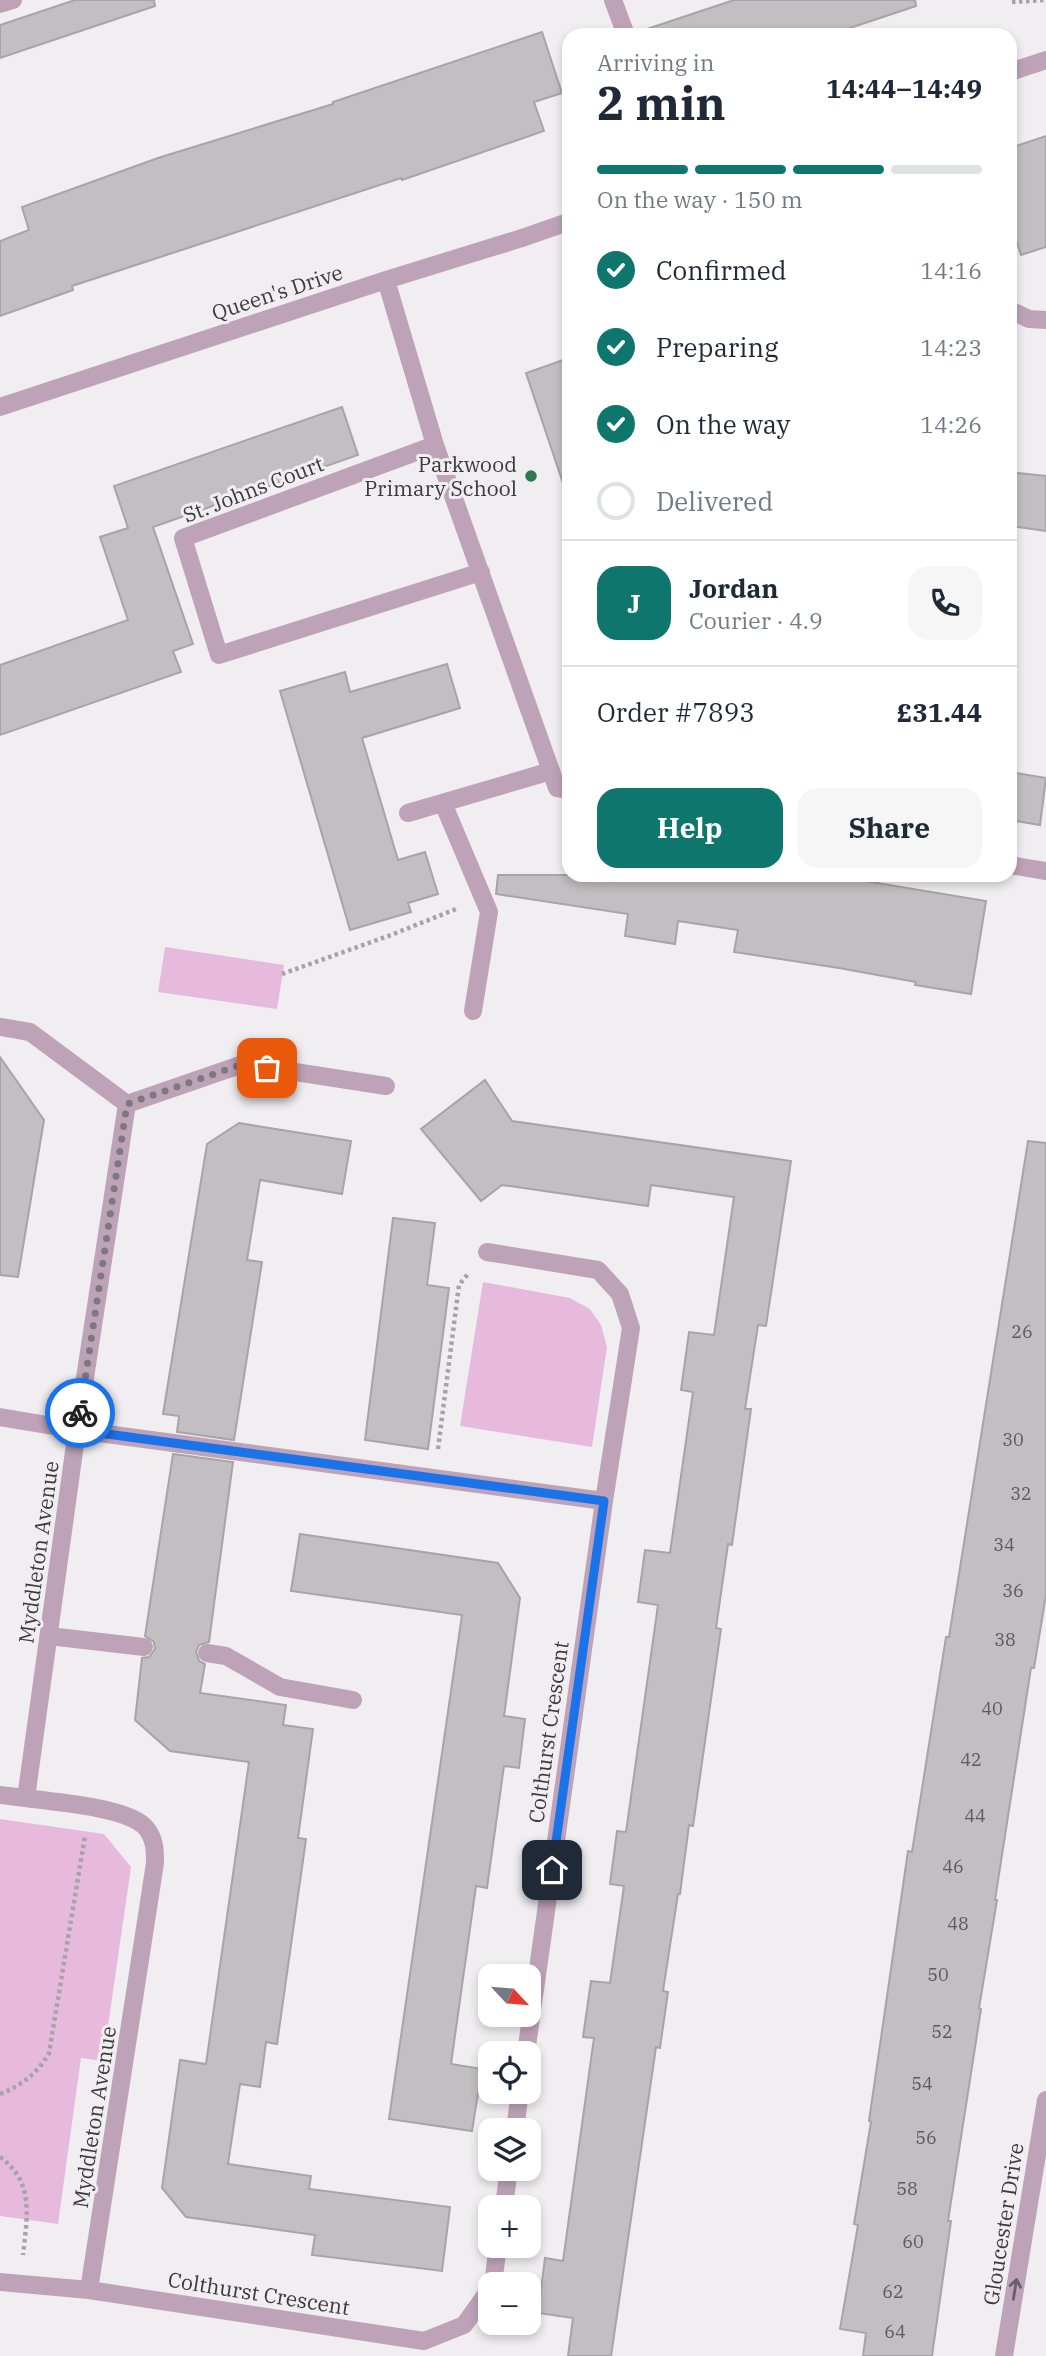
<!DOCTYPE html>
<html lang="en">
<head>
<meta charset="utf-8">
<style>
	body { margin:0; font-family:"IBM Plex Serif",serif; background:#f6f6f7; color:#1f2937; height:100vh; display:flex; flex-direction:column; font-size:26px; white-space:nowrap }
	* { box-sizing:border-box; margin:0 }
	p { font-size:23px; color:#747a83 }
	.icon { flex:none; width:38px; height:38px; fill:none; stroke:currentColor; stroke-width:2; stroke-linecap:round; stroke-linejoin:round }
	.map { position:relative; flex:1; overflow:hidden }
	.drawer { position:absolute; left:562px; top:28px; width:455px; height:854px; display:flex; flex-direction:column; background:#fff; border-radius:21px; box-shadow:0 4px 10px #0003 }
	.drawer>* { flex:none }
	.needle { width:46px; rotate:116deg }
	.controls { position:absolute; left:478px; top:1964px; display:grid; gap:14px }
	.controls a { display:grid; place-items:center; width:63px; height:63px; border-radius:14px; background:#fff; box-shadow:0 4px 10px #0003; font-size:35px }
	.pin { position:absolute; display:grid; place-items:center; width:60px; height:60px; color:#fff; margin:-30px; border-radius:14px; box-shadow:0 4px 10px #0006 }
	.courier { position:absolute; display:grid; place-items:center; width:70px; height:70px; margin:-35px; border:5px solid #1a73e8; border-radius:50%; background:#fff; color:#222; box-shadow:0 2px 9px #0007 }
	.overview em { font-style:normal; font-weight:700 }
	.overview div { display:flex; flex-direction:column-reverse }
	.overview { display:flex; align-items:center; justify-content:space-between; height:119px; padding:0 35px }
	h1 { font-size:46px; font-weight:700; line-height:52px }
	.bar { display:grid; grid-template-columns:repeat(4,1fr); gap:10px 7px; align-content:center; height:84px; padding:0 35px }
	.bar i { height:9px; border-radius:5px; background:#e0e1e3 }
	.bar .selected { background:#0f766e }
	.bar p { grid-column:span 4 }
	.line { display:flex; align-items:center; gap:18px; padding:0 35px; border-top:2px solid #e0e1e3 }
	.line div { flex:1 }
	.round { display:grid; place-items:center; flex:none; width:74px; height:74px; border-radius:21px; background:#f6f6f7 }
	ol { padding:0 35px; list-style:none }
	li { display:flex; align-items:center; gap:21px; height:77px }
	li p { margin-inline-start:auto }
	li .icon { padding:7px; border-radius:50%; background:#0f766e; color:#fff; stroke-width:4 }
	li:last-child { color:#747a83 }
	li i { width:38px; height:38px; border:4px solid #e0e1e3; border-radius:50% }
	.primary-button { display:flex; gap:14px; margin-top:auto; padding:14px 35px }
	.primary-button a { flex:1; height:80px; border-radius:21px; background:#0f766e; color:#fff; font-size:28px; font-weight:700; line-height:80px; text-align:center }
	.primary-button a+a { background:#f6f6f7; color:#1f2937 }
	.map>svg:first-child { display:block }
	.green { fill:#e7badd }
	.building { fill:#c2bec1; stroke:#a7a4a7; stroke-width:2 }
	.lines { fill:none; stroke-linecap:round; stroke-linejoin:round }
	.path { stroke:#a5a3a5; stroke-width:4.5; stroke-dasharray:3.5 3.5; stroke-linecap:butt }
	.service { stroke:#bea3b8; stroke-width:18 }
	.minor { stroke:#bea3b8; stroke-width:18 }
	.oneway { stroke:#695f67 }
	.done { stroke:#7b797b; stroke-width:7; stroke-dasharray:0 12.6 }
	.route { stroke:#1a73e8; stroke-width:9 }
	.poi-dot { fill:#2a7a4b; stroke:#f1eef1; stroke-width:2.5 }
	.labels { text-anchor:middle; dominant-baseline:central; stroke-width:6; stroke-linejoin:round; paint-order:stroke }
	.number-label { font-size:18px; fill:#5d5b5c }
	.street-label { font-size:21px; fill:#3b3a3b; stroke:#f1eef1 }
	.poi-label { font-size:21px; fill:#3b3a3b; stroke:#f1eef1; text-anchor:end }
</style>
</head>
<body>
<div class="map">
<svg width="1046" height="2356" viewBox="0 0 1046 2356">
	<rect width="100%" height="100%" fill="#f1eef1"/>
	<path class="green" d="M165 947 284 965 277 1009 158 992Z
		M483 1282 570 1298 590 1309 601 1325 607 1347 592 1447 460 1426Z
		M0 1819 104 1834 131 1867 103 2061 81 2058 58 2224 0 2216Z"/>
	<path class="building" d="M75 0H154L155 6 0 58V25Z
		M734 0H915L916 6 829 35H648L647 29Z
		M542 32 562 93 534 102 544 131 402 180 401 178 72 286 73 290 0 316V241L29 230 22 207 158 158 333 104V102Z
		M1046 136V247L1021 255 1010 220V148Z
		M569 358V482L563 483 526 373Z
		M342 407 358 455 153 527 193 644 173 651 181 672 0 735V665L128 620 100 537 128 528 114 486Z
		M1010 472 1046 476V531L1010 526Z
		M447 664 460 708 362 738 398 860 425 852 438 894 408 903 411 912 350 930 280 691 345 672 350 692Z
		M1010 772 1046 778 1040 825 1010 820Z
		M498 875H829L986 901 971 994 915 985 916 982 839 968 734 952 738 930 678 921 675 944 625 936 628 914 496 894Z
		M0 1057 44 1120 18 1277 0 1275Z
		M485 1080 512 1121 791 1161 766 1326 758 1325 745 1409H751L732 1545 728 1544 716 1628 721 1629 693 1826 689 1825 680 1894H678L663 1991 668 1992 660 2048 656 2047 611 2356H568L573 2318 538 2313 545 2258 563 2261 594 2038 583 2037 591 1981 610 1983 624 1886 610 1884 617 1831 626 1832 658 1605 638 1602 645 1550 670 1553 693 1392 681 1390 689 1332 714 1335 734 1197 651 1185 648 1206 502 1185 481 1201 421 1129Z
		M239 1123 351 1141 342 1194 260 1180 247 1260 262 1262 234 1440 177 1432 179 1416 163 1414 207 1144Z
		M1028 1141 1046 1143V1595L1034 1668H1031L995 1900H997L979 2008 981 2009 948 2221H951L932 2356H863L866 2333 840 2329 858 2225 854 2224 871 2122 869 2121 908 1851 912 1852 946 1637H949Z
		M393 1218 435 1223 427 1285 449 1288 428 1449 365 1440Z
		M173 1454 233 1462 209 1642 199 1645 196 1652 199 1661 205 1664 200 1693 286 1705 283 1725 313 1729 298 1838 306 1839 277 2044 266 2042 260 2087 240 2084 228 2164 311 2176 309 2189 450 2207 442 2271 312 2255 315 2235 186 2217 162 2188 180 2060 206 2064 249 1762 170 1751 135 1720 142 1658 149 1657 155 1649 154 1642 145 1636Z
		M300 1534 498 1563 520 1598 504 1716 525 1719 519 1768 504 1766 487 1888 476 1886 451 2064 482 2069 472 2131 389 2119 462 1615 291 1591Z"/>
	<g class="lines">
		<path class="path" d="M1012 2 1045 0
			M282 974 391 935 456 909
			M438 1449 459 1285 468 1274
			M0 2094C22 2085 37 2074 49 2053L85 1836
			M0 2157C35 2182 27 2218 23 2255"/>
		<path class="service" d="M0 4 13 0
			M522 238 568 222
			M1010 310 1029 319 1046 320
			M443 803 489 912 473 1011
			M408 813 551 771
			M49 1636 144 1647
			M207 1653 226 1656 280 1687 353 1700"/>
		<path class="minor" d="M613 0 626 35
			M1010 72 1046 60
			M568 222H569
			M386 280 435 445 551 771 557 788 569 790
			M0 407 386 280 522 238
			M435 445 183 538 219 655 481 572
			M1010 865 1046 871
			M0 1027 30 1032 127 1104
			M487 1252 598 1270 620 1294 631 1328 604 1501 526 2053
			M0 1417 77 1430 604 1501
			M0 1795 26 1798 77 1430 127 1104 243 1064 386 1086
			M26 1798C53 1802 129 1807 146 1828 155 1839 155 1850 155 1863L89 2290
			M515 2130 520 2091
			M504 2207 509 2168
			M0 2282 89 2290 424 2341 464 2325 490 2289
			M493 2284 498 2245
			M1004 2356 1046 2100"/>
	</g>
	<defs><path id="oneway-shaft" d="M-6 0H5M1.5-3L5.5 0L1.5 3" fill="none" stroke-width="1.6" stroke-linecap="round" stroke-linejoin="round" transform="scale(1.75)"/></defs>
	<use class="oneway" href="#oneway-shaft" transform="translate(1015 2289) rotate(-81)"/>
	<g class="lines">
		<path class="done" d="M80 1413 127 1104 243 1064 267 1068"/>
		<path class="route" d="M80 1413 77 1430 604 1501 552 1870"/>
	</g>
	<circle class="poi-dot" cx="531" cy="476" r="7"/>
	<g class="labels">
		<g class="number-label">
			<text x="1022" y="1331">26</text>
			<text x="1013" y="1439">30</text>
			<text x="1021" y="1493">32</text>
			<text x="1004" y="1544">34</text>
			<text x="1013" y="1590">36</text>
			<text x="1005" y="1639">38</text>
			<text x="992" y="1708">40</text>
			<text x="971" y="1759">42</text>
			<text x="975" y="1815">44</text>
			<text x="953" y="1866">46</text>
			<text x="958" y="1923">48</text>
			<text x="938" y="1974">50</text>
			<text x="942" y="2031">52</text>
			<text x="922" y="2083">54</text>
			<text x="926" y="2137">56</text>
			<text x="907" y="2188">58</text>
			<text x="913" y="2241">60</text>
			<text x="893" y="2291">62</text>
			<text x="895" y="2331">64</text>
		</g>
		<g class="street-label">
			<text transform="translate(277 292) rotate(-18)">Queen's Drive</text>
			<text transform="translate(253 489) rotate(-21)">St. Johns Court</text>
			<text transform="translate(38 1552) rotate(-82)">Myddleton Avenue</text>
			<text transform="translate(548 1732) rotate(-82)">Colthurst Crescent</text>
			<text transform="translate(94 2117) rotate(-81)">Myddleton Avenue</text>
			<text transform="translate(1003 2224) rotate(-81)">Gloucester Drive</text>
			<text transform="translate(259 2293) rotate(9)">Colthurst Crescent</text>
		</g>
		<g class="poi-label">
			<text x="517" y="464">Parkwood<tspan x="517" dy="24">Primary School</tspan></text>
		</g>
	</g>
</svg>
<div class="controls">
<a><svg class="needle" viewBox="-14 -14 28 28"><path d="M0-13l5 13h-10z" fill="#e53935"/><path d="M0 13l5-13h-10z" fill="#747a83"/></svg></a>
<a><svg class="icon" aria-label="locate" viewBox="0 0 24 24"><circle cx="12" cy="12" r="6"/><path d="M12 2v4M12 18v4M2 12h4M18 12h4"/></svg></a>
<a><svg class="icon" aria-label="layers" viewBox="0 0 24 24"><path d="M12 4l9 5-9 5-9-5zM3 14l9 5 9-5"/></svg></a>
<a>+</a>
<a>−</a>
</div>
<div class="pin" style="left:267px;top:1068px;background:#ea580c"><svg class="icon" aria-label="bag" viewBox="0 0 24 24"><path d="M5 8h14l-1 12H6zM9 8a3 3 0 0 1 6 0"/></svg></div>
<div class="pin" style="left:552px;top:1870px;background:#1f2937"><svg class="icon" aria-label="home" viewBox="0 0 24 24"><path d="M3 11l9-7 9 7M6 9v11h12V9"/></svg></div>
<div class="courier" style="left:80px;top:1413px"><svg class="icon" aria-label="bike" viewBox="0 0 24 24"><circle cx="6" cy="16" r="4"/><circle cx="18" cy="16" r="4"/><path d="M6 16l4-8h5l3 8M10 8l3 8H6M13 5h3"/></svg></div>
<section class="drawer">
<div class="overview"><div><h1>2 min</h1><p>Arriving in</p></div><em>14:44–14:49</em></div>
<div class="bar"><i class="selected"></i><i class="selected"></i><i class="selected"></i><i></i><p>On the way · 150 m</p></div>
<ol>
<li><svg class="icon" aria-label="check" viewBox="0 0 24 24"><path d="M5 12l5 5 9-10"/></svg>Confirmed<p>14:16</p></li>
<li><svg class="icon" aria-label="check" viewBox="0 0 24 24"><path d="M5 12l5 5 9-10"/></svg>Preparing<p>14:23</p></li>
<li><svg class="icon" aria-label="check" viewBox="0 0 24 24"><path d="M5 12l5 5 9-10"/></svg>On the way<p>14:26</p></li>
<li><i></i>Delivered</li>
</ol>
<div class="line" style="height:126px"><b class="round" style="background:#0f766e;color:#fff">J</b><div><b>Jordan</b><p>Courier · 4.9</p></div><a class="round"><svg class="icon" aria-label="phone" viewBox="0 0 24 24"><path d="M5 4h4l2 5-3 2q2 4 5 5l2-3 5 2v4C11 20 4 13 5 4z"/></svg></a></div>
<div class="line" style="height:91px"><div>Order #7893</div><b>£31.44</b></div>
<div class="primary-button"><a>Help</a><a>Share</a></div>
</section>
</div>
</body>
</html>
